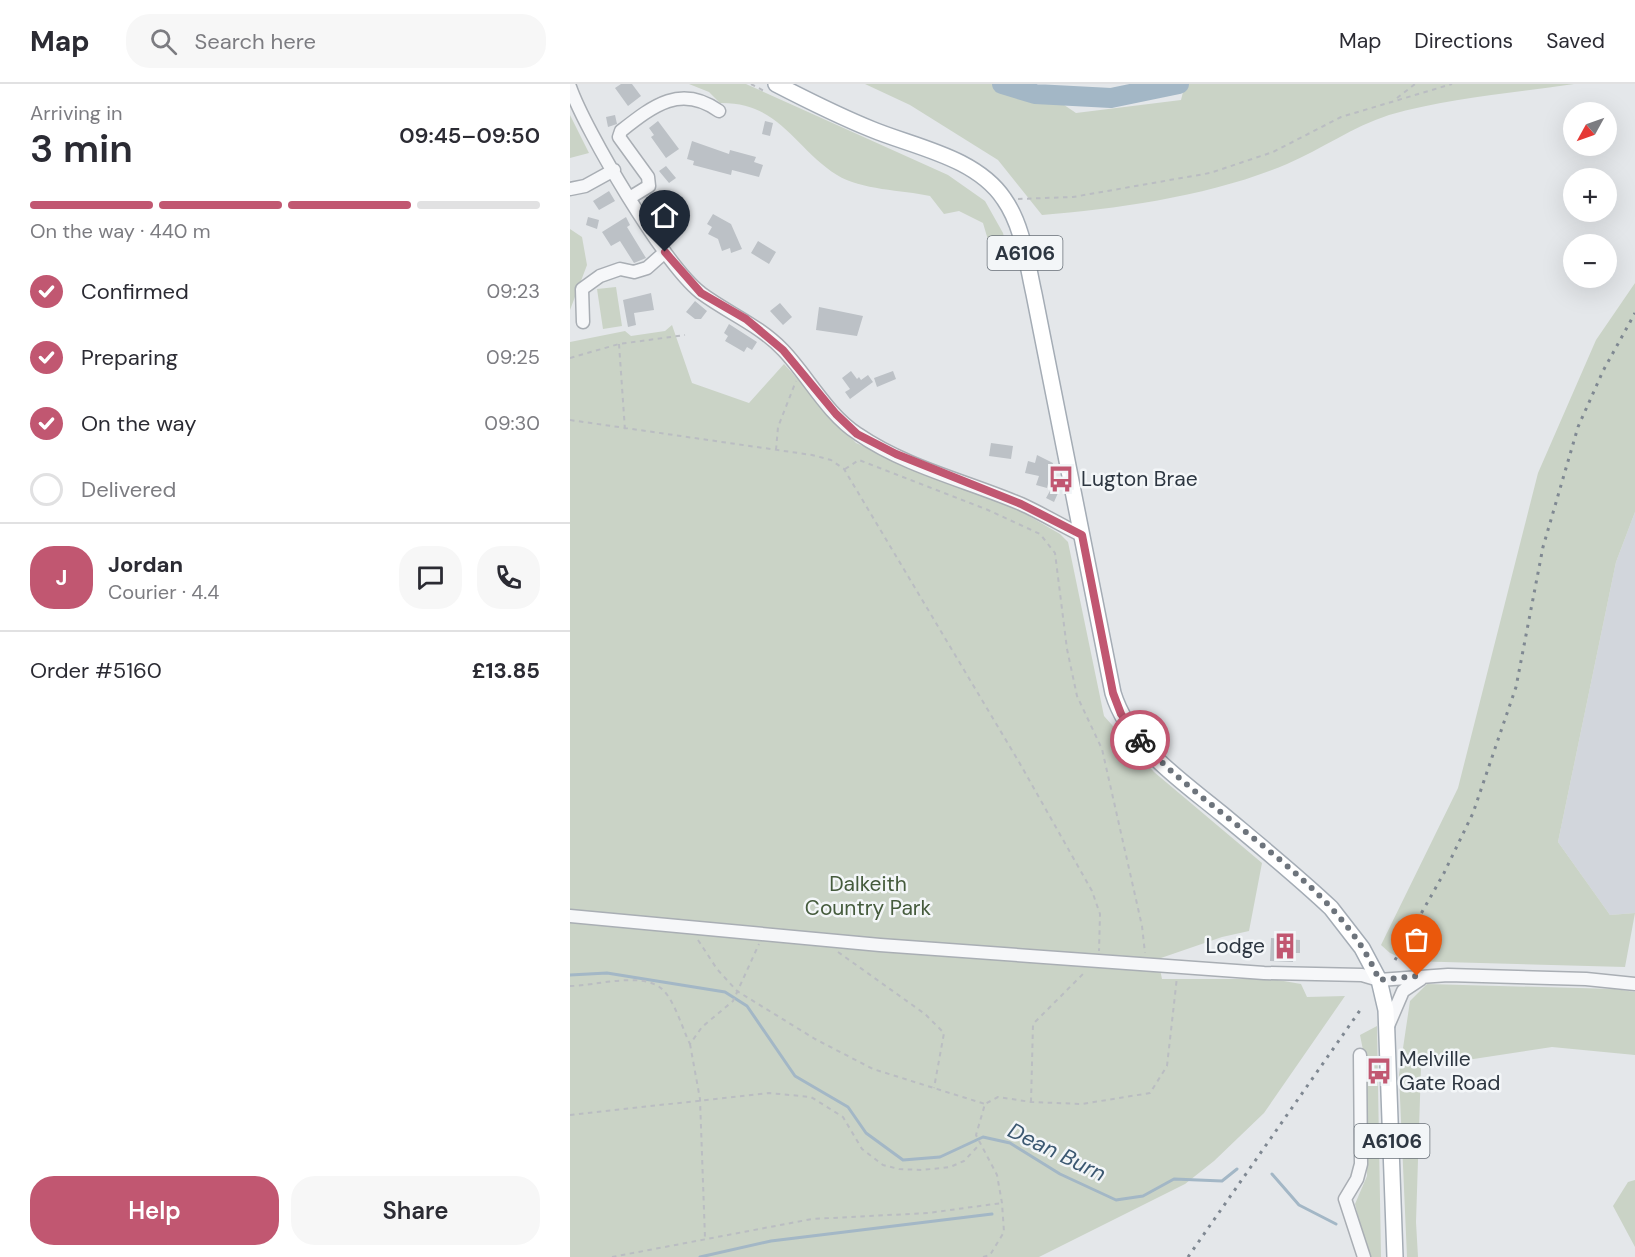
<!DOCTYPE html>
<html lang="en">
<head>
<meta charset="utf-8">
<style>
	body { margin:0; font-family:"DM Sans",sans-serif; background:#f7f7f7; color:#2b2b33; height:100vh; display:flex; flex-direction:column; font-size:22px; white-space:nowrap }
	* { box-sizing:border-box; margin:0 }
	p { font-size:20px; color:#7c7c81 }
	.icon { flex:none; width:33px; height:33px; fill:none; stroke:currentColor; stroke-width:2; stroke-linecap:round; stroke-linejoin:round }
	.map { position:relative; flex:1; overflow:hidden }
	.details { display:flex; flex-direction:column; background:#fff; width:570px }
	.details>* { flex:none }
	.needle { width:39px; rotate:230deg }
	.fabs { position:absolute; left:993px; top:18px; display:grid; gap:12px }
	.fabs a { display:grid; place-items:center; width:54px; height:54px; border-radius:50%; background:#fff; box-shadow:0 6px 24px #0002; font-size:30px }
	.pin { position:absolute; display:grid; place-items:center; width:51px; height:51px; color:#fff; margin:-62px -26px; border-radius:50% 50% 50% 0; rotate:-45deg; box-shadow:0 0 6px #0007 }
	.pin .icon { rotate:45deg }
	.courier { position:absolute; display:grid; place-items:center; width:60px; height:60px; margin:-30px; border:4px solid #c15771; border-radius:50%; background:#fff; color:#222; box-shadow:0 2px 8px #0007 }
	.summary em { font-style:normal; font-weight:600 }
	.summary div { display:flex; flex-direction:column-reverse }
	.summary { display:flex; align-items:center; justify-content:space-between; height:102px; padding:0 30px }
	h1 { font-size:39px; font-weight:600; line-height:45px }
	.bar { display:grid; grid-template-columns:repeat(4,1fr); gap:9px 6px; align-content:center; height:72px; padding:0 30px }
	.bar i { height:8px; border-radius:4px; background:#e1e1e2 }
	.bar .selected { background:#c15771 }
	.bar p { grid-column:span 4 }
	.line { display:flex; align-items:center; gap:15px; padding:0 30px; border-top:2px solid #e1e1e2 }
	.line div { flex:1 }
	.round { display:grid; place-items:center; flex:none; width:63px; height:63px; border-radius:24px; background:#f7f7f7 }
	ol { padding:0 30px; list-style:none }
	li { display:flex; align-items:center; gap:18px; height:66px }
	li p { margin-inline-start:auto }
	li .icon { padding:6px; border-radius:50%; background:#c15771; color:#fff; stroke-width:4 }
	li:last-child { color:#7c7c81 }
	li i { width:33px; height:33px; border:3px solid #e1e1e2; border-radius:50% }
	.primary-button { display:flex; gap:12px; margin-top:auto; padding:12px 30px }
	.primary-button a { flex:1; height:69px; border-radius:24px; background:#c15771; color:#fff; font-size:24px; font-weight:600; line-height:69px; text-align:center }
	.primary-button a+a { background:#f7f7f7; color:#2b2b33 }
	header { display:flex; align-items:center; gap:36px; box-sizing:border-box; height:84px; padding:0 30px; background:#fff; border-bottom:2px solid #e1e1e2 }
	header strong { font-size:28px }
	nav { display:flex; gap:33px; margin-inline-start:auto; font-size:21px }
	.search { width:420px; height:54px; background:#f7f7f7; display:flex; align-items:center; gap:15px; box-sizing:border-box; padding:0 21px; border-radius:24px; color:#7c7c81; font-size:22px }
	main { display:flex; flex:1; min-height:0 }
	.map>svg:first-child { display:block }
	.built { fill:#d2d6dc }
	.green { fill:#cad3c6 }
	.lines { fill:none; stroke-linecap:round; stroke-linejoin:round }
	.stream { stroke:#a3b7c6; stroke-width:3 }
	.river { stroke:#a3b7c6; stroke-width:20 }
	.building { fill:#bcc1c6 }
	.minor-casing { stroke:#a9aeb4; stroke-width:15 }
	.major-casing { stroke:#a4acb5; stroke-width:18 }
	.path { stroke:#babdc2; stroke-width:2; stroke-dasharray:4.5 4.5; stroke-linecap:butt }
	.minor { stroke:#f6f7f9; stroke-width:12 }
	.major { stroke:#fff; stroke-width:15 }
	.rail { stroke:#7f8892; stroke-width:3; stroke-dasharray:3 6; stroke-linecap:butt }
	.done { stroke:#6d747c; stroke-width:6; stroke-dasharray:0 10.8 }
	.route { stroke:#c15771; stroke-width:8 }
	.labels { text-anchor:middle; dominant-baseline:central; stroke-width:5; stroke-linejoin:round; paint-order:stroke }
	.shield { fill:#f3f6f8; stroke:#687078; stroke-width:1.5 }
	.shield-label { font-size:20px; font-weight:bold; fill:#2d3641 }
	.poi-label { font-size:21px; fill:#2d3641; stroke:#f3f6f8; text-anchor:start }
	.park-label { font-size:21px; fill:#455b3c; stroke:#f3f6f8 }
	.water-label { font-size:22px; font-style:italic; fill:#3b5871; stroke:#f3f6f8 }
</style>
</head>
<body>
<header>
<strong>Map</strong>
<div class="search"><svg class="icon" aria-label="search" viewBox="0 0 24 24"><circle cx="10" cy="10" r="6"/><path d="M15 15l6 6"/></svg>Search here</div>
<nav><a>Map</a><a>Directions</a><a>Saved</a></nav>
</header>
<main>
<section class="details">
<div class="summary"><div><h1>3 min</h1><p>Arriving in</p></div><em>09:45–09:50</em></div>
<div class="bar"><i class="selected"></i><i class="selected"></i><i class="selected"></i><i></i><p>On the way · 440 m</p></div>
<ol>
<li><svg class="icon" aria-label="check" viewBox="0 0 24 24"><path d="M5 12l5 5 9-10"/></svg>Confirmed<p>09:23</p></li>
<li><svg class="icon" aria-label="check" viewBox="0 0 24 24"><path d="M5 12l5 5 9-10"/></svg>Preparing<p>09:25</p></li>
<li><svg class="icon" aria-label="check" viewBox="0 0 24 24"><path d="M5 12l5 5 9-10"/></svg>On the way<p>09:30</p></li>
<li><i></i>Delivered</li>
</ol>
<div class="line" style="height:108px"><b class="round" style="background:#c15771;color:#fff">J</b><div><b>Jordan</b><p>Courier · 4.4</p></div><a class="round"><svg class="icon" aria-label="chat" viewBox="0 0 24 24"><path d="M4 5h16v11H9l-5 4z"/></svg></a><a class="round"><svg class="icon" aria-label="phone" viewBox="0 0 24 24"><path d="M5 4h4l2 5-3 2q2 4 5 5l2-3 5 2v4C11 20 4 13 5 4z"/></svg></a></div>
<div class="line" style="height:78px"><div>Order #5160</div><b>£13.85</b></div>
<div class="primary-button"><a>Help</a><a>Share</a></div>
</section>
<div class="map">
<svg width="1065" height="1173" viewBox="0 0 1065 1173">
	<rect width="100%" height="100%" fill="#e4e7ea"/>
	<path class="built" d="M1065 428V829L1040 831 988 758 1046 478Z"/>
	<path class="green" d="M119 0H176L378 91 415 117 433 149 441 183H426L413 139 389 127 374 130 360 112C332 106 291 106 267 91 225 65 210 18 150 19L139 8Z
		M295 0H463L506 29 611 16 615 0H1004C943 9 878 14 819 31 782 43 752 65 717 80 645 111 549 125 472 131L428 76 340 21Z
		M0 31 19 69 0 74Z
		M0 145 12 153 17 181 0 226Z
		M1065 199V428L1046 478 988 758 1040 831 1065 829 1055 883 838 877 820 869 811 861 888 704 968 389 1026 256Z
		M46 203 52 242 33 245 27 205Z
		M102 241 122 299 179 319 214 280 286 359 447 425 490 450 498 458 534 632 584 688 692 779 679 847 652 853 588 875 592 895H702L731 900 737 913 775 912 694 1029 644 1077 615 1100 469 1173H0V258L55 247 61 252 95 247Z
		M857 900 1045 905 1065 908V971L982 963 851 983 846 1138 848 1173H837L829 991 840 917Z
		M807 942 811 1173H798L785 1120 797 1092 794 971 790 951Z
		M1065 1096V1163L1043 1122 1058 1098Z"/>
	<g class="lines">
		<path class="stream" d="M0 891 37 889 155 908 177 922 225 992 278 1023 296 1049 333 1076 370 1073 413 1053 440 1059 490 1090 546 1116 573 1112 604 1095 652 1097 667 1085
			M702 1090 729 1121 766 1140
			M130 1173 201 1157 422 1130"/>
		<path class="river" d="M432 0 465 10 541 14 609 0"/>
	</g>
	<path class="building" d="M51 0H62L71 12 58 22 45 4Z
		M45 31 47 40 38 43 36 33Z
		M88 37 109 65 96 74 81 53 84 51 79 44Z
		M195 37 203 39 200 52 192 50Z
		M122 57 159 70 160 66 186 73 184 78 193 81 189 93 162 86 161 91 123 81 124 77 117 75Z
		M96 82 106 94 99 99 89 87Z
		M39 107 45 117 29 126 23 117Z
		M143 130 161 140 172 165 161 169 160 164 152 167 148 155 138 150 142 143 137 140Z
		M18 133 29 136 27 145 16 141Z
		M56 133 60 141 57 143 76 174 64 179 50 157 41 162 32 148Z
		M188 157 206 168 199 180 181 169Z
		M81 209 84 226 64 229 66 241 58 243 53 216Z
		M125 217 137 227 131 235H125L116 228Z
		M210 219 222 233 213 241 200 227Z
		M249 223 293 232 287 252 246 246Z
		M159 240 187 258 182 266 177 263 174 268 155 257 158 252 154 249Z
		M281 287 287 295 289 293 291 296 298 291 303 298 280 315 275 308 280 305 272 294Z
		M323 287 326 295 307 303 304 294Z
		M421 359 443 362 441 375 419 372Z
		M467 371 483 379 477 404 466 401 469 392 455 389 458 377 465 379Z
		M481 405 488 409 484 418 476 414Z
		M701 854 730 856V869H723V878L700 877Z"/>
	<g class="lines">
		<g class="minor-casing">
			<path id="minor" d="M0 3C16 48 94 180 131 209 158 229 189 241 213 266 238 292 257 330 288 350 336 383 397 397 451 420 471 429 491 441 511 451
				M0 105 15 102 44 86
				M61 113 79 102 78 93 49 53 51 47C84 21 111 0 149 27
				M13 238 12 205 30 192 50 185 64 188 77 184 95 168
				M0 832 310 861 694 889 792 891 809 896 878 891 1016 895 1065 900
				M818 942 833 907 851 895
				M790 971 791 1080 787 1095 775 1115 794 1173"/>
		</g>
		<g class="major-casing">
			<path id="major" d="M206 0C237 16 269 32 301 45 344 63 406 73 434 115 453 142 457 179 464 210L543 609C559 662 612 697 652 730 689 761 726 791 761 824L792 864 809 896 816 926 825 1173"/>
		</g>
		<path class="path" d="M181 0 196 8
			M827 14 845 0
			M448 115 503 113 640 89 703 68 771 33 882 0
			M49 260 55 346
			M0 274 49 260 115 251
			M0 336 242 371 261 376 274 385 449 678 522 807 530 830 529 867
			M206 366 208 343 226 297
			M275 385 289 376 418 426 470 450 485 469 497 565 507 612 532 665 572 842 575 869
			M128 856 147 885 167 907 245 955 303 985 415 1020
			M268 868 355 930 374 949 364 1004
			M0 902C25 902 72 887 92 905 105 917 112 944 120 960L132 943 163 917 189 860
			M120 960 130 1015 135 1154
			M461 1018 463 940 515 888
			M0 1031 199 1009 241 1013 273 1033 292 1065 313 1081 329 1085 352 1086 380 1083 394 1077 410 1060
			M42 1173 242 1135 358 1129 432 1119
			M413 1173 420 1171 434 1148 432 1119 427 1091 406 1051 415 1020 428 1013 461 1018 512 1020 580 1009 597 982 607 893"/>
		<use href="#minor" class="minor"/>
		<use href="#major" class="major"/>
		<path class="rail" d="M825 876 874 789 903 729 946 603 973 463 1008 343 1033 287 1065 229
			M618 1173 793 922"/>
	</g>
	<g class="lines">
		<path class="done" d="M570 656C640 734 770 798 809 896L847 892"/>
		<path class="route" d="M95 168 131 209 176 235 213 266 266 330 287 350 326 370 451 420 512 451 543 609 551 630 570 656"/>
	</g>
	<defs>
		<g id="bus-bare" transform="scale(2.07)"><path d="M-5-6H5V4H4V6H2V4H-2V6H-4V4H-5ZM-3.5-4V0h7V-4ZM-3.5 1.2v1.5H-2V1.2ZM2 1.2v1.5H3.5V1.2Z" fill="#c15771" stroke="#f3f6f8" stroke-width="2.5" paint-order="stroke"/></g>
		<g id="building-bare" transform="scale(2.07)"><path d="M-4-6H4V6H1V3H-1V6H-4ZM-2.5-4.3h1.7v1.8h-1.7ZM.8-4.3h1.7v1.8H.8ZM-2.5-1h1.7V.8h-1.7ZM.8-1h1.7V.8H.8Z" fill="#c15771" stroke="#f3f6f8" stroke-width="2.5" paint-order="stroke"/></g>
	</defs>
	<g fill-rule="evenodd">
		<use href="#bus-bare" x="491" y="395"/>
		<use href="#building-bare" x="715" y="862"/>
		<use href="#bus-bare" x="809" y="987"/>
	</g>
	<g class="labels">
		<g class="shield">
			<rect x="417.5" y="152" width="75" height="34" rx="4.5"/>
			<rect x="784.5" y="1040" width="75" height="34" rx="4.5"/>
		</g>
		<g class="shield-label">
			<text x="455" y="169">A6106</text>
			<text x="822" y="1057">A6106</text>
		</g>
		<g class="poi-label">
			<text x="511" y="395">Lugton Brae</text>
			<text x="695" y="862" text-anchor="end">Lodge</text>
			<text x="829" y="975">Melville<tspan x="829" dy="24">Gate Road</tspan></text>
		</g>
		<g class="park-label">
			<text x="298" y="800">Dalkeith<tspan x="298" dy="24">Country Park</tspan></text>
		</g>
		<g class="water-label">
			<text transform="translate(487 1068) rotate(26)">Dean Burn</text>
		</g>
	</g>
</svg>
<div class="fabs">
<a><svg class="needle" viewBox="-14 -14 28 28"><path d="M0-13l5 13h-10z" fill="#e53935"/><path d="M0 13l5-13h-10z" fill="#7c7c81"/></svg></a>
<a>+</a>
<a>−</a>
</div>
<div class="pin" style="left:847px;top:892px;background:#ea580c"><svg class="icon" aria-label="bag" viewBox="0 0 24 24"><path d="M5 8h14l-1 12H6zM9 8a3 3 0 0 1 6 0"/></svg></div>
<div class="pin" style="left:95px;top:168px;background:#1f2937"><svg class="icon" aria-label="home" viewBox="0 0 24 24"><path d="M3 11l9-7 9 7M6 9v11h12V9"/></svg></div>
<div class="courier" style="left:570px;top:656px"><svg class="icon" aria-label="bike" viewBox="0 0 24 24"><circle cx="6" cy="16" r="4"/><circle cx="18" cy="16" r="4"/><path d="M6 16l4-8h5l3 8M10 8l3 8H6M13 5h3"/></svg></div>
</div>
</main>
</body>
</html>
